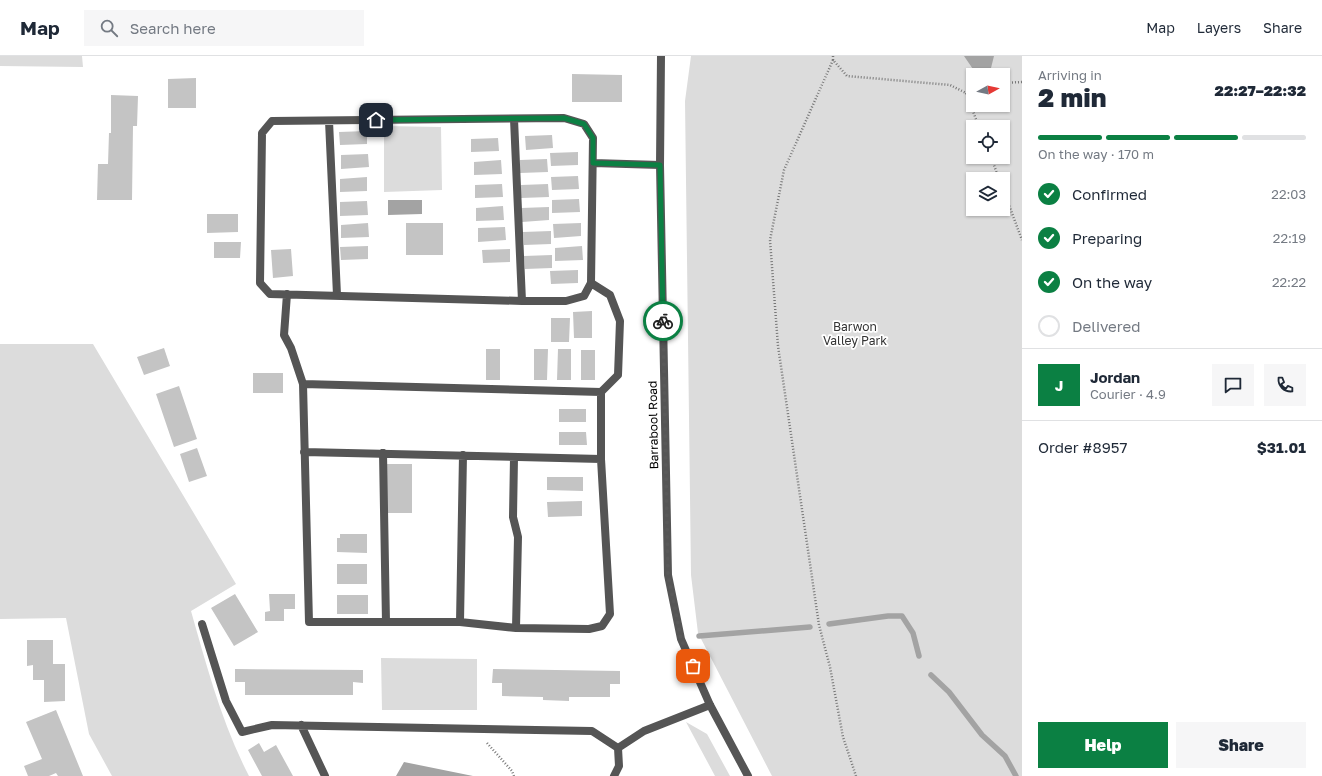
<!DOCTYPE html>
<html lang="en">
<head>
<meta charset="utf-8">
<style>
	body { margin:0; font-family:"Golos Text",sans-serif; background:#f6f6f7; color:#1f2937; height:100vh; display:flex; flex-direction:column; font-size:15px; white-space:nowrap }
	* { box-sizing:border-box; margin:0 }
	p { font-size:13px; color:#747a83 }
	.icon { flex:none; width:22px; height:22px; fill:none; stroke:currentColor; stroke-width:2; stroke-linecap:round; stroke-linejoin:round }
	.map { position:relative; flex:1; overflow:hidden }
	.details { display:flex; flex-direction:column; background:#fff; width:300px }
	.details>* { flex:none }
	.needle { width:26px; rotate:82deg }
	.buttons { position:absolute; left:966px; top:12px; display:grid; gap:8px }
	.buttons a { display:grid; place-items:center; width:44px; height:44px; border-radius:0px; background:#fff; box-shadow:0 1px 3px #0004; font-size:20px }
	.pin { position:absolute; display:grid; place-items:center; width:34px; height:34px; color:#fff; margin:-17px; border-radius:8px; box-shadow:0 2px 6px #0006 }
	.courier { position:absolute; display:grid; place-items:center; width:40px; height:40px; margin:-20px; border:3px solid #0b8043; border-radius:50%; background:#fff; color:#222; box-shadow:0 1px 5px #0007 }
	.headline em { font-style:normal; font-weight:800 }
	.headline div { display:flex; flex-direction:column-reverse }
	.headline { display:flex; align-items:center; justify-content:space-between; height:68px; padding:0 16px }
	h1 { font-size:26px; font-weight:800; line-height:30px }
	.bar { display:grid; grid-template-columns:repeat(4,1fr); gap:6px 4px; align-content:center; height:48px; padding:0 16px }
	.bar i { height:5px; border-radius:3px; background:#e0e1e3 }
	.bar .current { background:#0b8043 }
	.bar p { grid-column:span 4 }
	.line { display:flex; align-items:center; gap:10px; padding:0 16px; border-top:1px solid #e0e1e3 }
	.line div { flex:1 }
	.round { display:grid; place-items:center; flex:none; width:42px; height:42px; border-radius:0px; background:#f6f6f7 }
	ol { padding:0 16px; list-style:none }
	li { display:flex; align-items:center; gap:12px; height:44px }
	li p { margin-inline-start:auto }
	li .icon { padding:4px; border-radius:50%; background:#0b8043; color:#fff; stroke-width:4 }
	li:last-child { color:#747a83 }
	li i { width:22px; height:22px; border:2px solid #e0e1e3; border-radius:50% }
	.button { display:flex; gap:8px; margin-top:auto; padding:8px 16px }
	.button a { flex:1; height:46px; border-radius:0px; background:#0b8043; color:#fff; font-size:16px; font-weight:800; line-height:46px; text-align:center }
	.button a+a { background:#f6f6f7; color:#1f2937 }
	header { display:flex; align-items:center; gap:24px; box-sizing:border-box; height:56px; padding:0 20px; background:#fff; border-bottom:1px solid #e0e1e3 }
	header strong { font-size:19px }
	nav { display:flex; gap:22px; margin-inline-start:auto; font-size:14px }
	.search { width:280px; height:36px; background:#f6f6f7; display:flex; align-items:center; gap:10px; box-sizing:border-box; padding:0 14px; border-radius:0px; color:#747a83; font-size:15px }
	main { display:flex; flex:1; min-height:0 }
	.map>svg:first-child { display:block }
	.green { fill:#dcdcdc; fill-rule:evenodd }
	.water { fill:#a3a3a3 }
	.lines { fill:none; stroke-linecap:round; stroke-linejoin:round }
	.stream { stroke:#a3a3a3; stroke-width:5.5 }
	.building { fill:#c4c4c4 }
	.path { stroke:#777; stroke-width:2.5; stroke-dasharray:1 2; stroke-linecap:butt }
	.service { stroke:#555; stroke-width:8 }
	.tertiary { stroke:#555; stroke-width:8 }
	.done { stroke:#595959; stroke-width:4; stroke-dasharray:0 7.2 }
	.route { stroke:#0b8043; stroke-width:5 }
	.labels { text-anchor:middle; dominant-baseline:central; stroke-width:3.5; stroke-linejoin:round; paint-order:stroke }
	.park-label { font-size:12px; fill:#333; stroke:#fff }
	.street-label { font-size:12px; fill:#000; stroke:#fff }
</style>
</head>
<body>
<header>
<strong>Map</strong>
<div class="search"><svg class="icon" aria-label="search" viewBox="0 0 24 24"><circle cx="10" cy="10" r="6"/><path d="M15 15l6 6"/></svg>Search here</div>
<nav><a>Map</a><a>Layers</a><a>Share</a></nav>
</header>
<main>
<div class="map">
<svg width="1022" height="720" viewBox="0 0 1022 720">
	<rect width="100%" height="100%" fill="#fff"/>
	<path class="green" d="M0 0H82L83 11 0 10Z
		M691 0H1022V720H772L698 577 691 519 685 45ZM973 19H1003V49H973ZM973 71H1003V101H973ZM973 123H1003V153H973Z
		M384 70 441 71 442 134 384 136Z
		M0 288H93L236 528 191 555C207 611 222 668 249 720H112L89 678 66 562 0 563Z
		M381 602 477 603V654H382Z
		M686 666 707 678 730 720H715Z"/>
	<path class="water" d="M964 0H994L990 16 977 19Z
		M388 144H422V158L388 159Z
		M404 706 473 720H396Z"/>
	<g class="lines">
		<path class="stream" d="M829 568 888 560H902L913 577 919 600
			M699 580 810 571
			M931 619 949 636 982 679 1005 700 1016 720"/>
	</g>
	<path class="building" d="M572 18 622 19V46H572Z
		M196 22V52H168V23Z
		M111 39 138 40 137 70H133L132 144H97L98 108H108L109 77H111Z
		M367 75V88L340 89 339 76Z
		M552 79 553 92 526 94 525 80Z
		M498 82 499 95 471 96V83Z
		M578 96V109L551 110 550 97Z
		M368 98 369 111 341 113V99Z
		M547 103 548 116 520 117V104Z
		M501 104 502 118 474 119V106Z
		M578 120 579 133 552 134 551 121Z
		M367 121V135L340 136V123Z
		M502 128 503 141 475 142V129Z
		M548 128 549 141 521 142V129Z
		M579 143 580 156 552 157V144Z
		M367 145 368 159 340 160V146Z
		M503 150 504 164 476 165V152Z
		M549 151V164L522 166 521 152Z
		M207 158H238V176L207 177Z
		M368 167 369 181 341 182V169Z
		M406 167H443V199H406Z
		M581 167V180L554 182 553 168Z
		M505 171 506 184 478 186V172Z
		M551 175V188L524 189 523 176Z
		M214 186H241L240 202H214Z
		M368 190V203L341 204 340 191Z
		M582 190 583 204 555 205V192Z
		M291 193 293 220 273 222 271 194Z
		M510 193V206L483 207 482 194Z
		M552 199V212L525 213 524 200Z
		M578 214V227L551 228 550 215Z
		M592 255V282H574L573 256Z
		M551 262H570L569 286H551Z
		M164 292 170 310 144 319 137 301Z
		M486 293H500V324H486Z
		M534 293H548L547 324H534Z
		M558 293H571V324H557Z
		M581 294H595V324H581Z
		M253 317H283V337H253Z
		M179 330 197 383 174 391 156 338Z
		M559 353H586V366H559Z
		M559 376H586L587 389H559Z
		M197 392 207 420 189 426 180 398Z
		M386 408H412V457H386Z
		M547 421H583V435L547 434Z
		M582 445V460L548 461 547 446Z
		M340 478H367V497L337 496V482H340Z
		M337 508H367V528H337Z
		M235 538 258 576 234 590 211 552Z
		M269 538H295V553H284V565H265V556L270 555Z
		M337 539H368V558H337Z
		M27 584H53V608H65V645L44 646V624H33V609L27 610Z
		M235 613 363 614V627L353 626V639H245V626H235Z
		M493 613 620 615V628H610V641H569V645L543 644V641L502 640V627H492Z
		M56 654 83 720H58L56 717 49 720H28L24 710 42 703 26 666Z
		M259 687 264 696 276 689 293 720H262L248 694Z"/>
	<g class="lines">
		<path class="path" d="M833 0V4L847 20 950 29 966 37 973 35
			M833 4 784 114 770 184 778 290 819 569 830 611 843 681 856 720
			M1003 27 1022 26
			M966 37 979 71
			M991 101 999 123
			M1003 133 1022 184
			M487 687 512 715 514 720"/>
		<path class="service" d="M564 62 584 68 593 82 591 227 584 240 566 245H522L270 238 260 227 262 77 272 65Z
			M514 63 522 245
			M329 65 337 239
			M593 107 660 109
			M287 238 284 279 291 292 303 328 309 566H460L516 572 589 573 602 570 610 558 601 403V336L618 319 620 265 610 239 591 227
			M303 328 601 336
			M304 396 601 403
			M383 397 386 566
			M514 402 513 461 518 481 516 572
			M460 566 463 399
			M202 568 226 645 242 676 272 669 592 675 618 692 644 675 710 649
			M301 669 325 720
			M614 720 619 710 618 692"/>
		<path class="tertiary" d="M661 0 660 109 668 519 681 583 710 649 748 720"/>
	</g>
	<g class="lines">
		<path class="done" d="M663 265 668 518 681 583 693 610"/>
		<path class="route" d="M376 64 564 62 584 68 593 82V107L660 109 663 265"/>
	</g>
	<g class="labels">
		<g class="park-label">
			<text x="855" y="270">Barwon<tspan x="855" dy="14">Valley Park</tspan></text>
		</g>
		<g class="street-label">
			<text transform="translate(653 369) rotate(-91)">Barrabool Road</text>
		</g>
	</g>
</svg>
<div class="buttons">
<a><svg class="needle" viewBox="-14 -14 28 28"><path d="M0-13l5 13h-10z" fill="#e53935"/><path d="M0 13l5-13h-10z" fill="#747a83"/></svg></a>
<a><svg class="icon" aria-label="locate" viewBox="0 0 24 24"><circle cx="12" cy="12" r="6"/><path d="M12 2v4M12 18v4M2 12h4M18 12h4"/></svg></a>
<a><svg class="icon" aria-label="layers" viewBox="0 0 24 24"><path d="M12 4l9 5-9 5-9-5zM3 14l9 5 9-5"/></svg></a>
</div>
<div class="pin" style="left:693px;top:610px;background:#ea580c"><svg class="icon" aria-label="bag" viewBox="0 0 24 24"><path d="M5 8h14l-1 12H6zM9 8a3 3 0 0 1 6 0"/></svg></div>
<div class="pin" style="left:376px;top:64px;background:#1f2937"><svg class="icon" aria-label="home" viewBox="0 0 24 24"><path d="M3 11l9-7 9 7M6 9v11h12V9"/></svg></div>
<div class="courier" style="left:663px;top:265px"><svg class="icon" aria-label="bike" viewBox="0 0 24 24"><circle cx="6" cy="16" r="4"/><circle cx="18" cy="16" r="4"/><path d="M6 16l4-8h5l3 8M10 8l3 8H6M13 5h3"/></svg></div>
</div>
<section class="details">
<div class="headline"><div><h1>2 min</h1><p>Arriving in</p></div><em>22:27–22:32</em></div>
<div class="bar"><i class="current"></i><i class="current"></i><i class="current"></i><i></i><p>On the way · 170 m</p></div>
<ol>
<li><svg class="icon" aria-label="check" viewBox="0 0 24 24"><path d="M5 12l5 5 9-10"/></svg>Confirmed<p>22:03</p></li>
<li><svg class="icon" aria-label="check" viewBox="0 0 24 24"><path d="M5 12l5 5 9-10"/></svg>Preparing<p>22:19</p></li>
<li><svg class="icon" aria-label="check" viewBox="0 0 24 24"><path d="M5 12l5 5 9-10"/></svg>On the way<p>22:22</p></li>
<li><i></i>Delivered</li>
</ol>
<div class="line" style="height:72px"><b class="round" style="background:#0b8043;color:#fff">J</b><div><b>Jordan</b><p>Courier · 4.9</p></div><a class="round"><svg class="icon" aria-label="chat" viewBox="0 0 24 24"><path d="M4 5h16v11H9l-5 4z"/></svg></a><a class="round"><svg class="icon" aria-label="phone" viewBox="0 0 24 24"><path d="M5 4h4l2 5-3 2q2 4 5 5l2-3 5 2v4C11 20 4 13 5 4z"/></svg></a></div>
<div class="line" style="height:52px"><div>Order #8957</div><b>$31.01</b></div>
<div class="button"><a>Help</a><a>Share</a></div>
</section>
</main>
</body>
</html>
